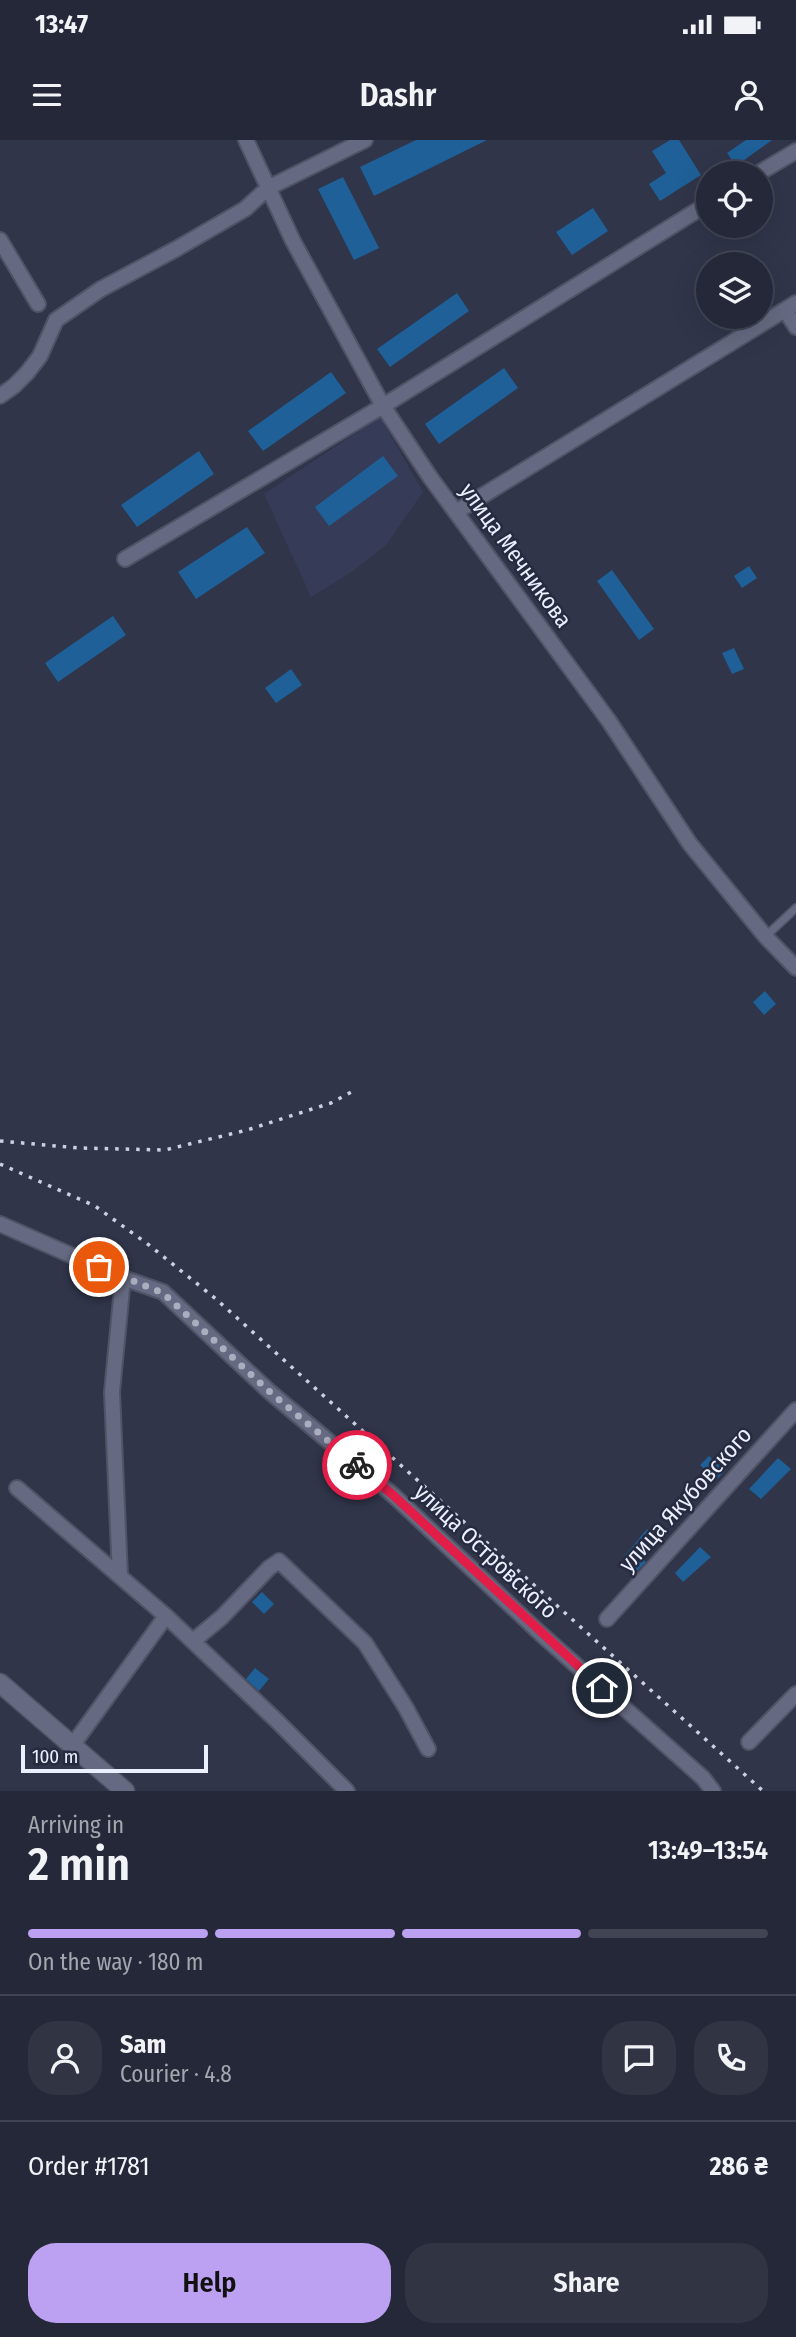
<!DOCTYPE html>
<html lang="en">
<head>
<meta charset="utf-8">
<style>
	body { margin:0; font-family:"Fira Sans Condensed",sans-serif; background:#303443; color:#f1f3f6; height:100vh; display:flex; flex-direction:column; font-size:26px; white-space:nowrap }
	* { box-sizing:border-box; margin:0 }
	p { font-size:23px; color:#a3a6ae }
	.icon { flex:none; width:38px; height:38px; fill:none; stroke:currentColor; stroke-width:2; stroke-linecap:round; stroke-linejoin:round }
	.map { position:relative; height:1651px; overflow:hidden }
	.sheet { display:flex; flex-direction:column; background:#242838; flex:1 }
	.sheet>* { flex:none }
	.controls { position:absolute; left:696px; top:21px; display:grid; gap:14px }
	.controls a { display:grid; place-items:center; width:77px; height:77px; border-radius:50%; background:#242838; box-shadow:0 7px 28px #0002,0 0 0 2px #414453; font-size:35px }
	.scale { position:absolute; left:21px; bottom:18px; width:187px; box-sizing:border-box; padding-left:7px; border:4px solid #eceffd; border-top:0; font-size:19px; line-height:24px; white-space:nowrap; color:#eceffd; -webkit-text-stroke:5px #262b40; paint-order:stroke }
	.pin { position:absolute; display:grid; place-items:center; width:60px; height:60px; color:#fff; margin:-30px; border:4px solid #fff; border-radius:50%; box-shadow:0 2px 7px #0007 }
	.courier { position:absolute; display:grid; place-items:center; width:70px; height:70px; margin:-35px; border:5px solid #e11d48; border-radius:50%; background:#fff; color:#222; box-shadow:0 2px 9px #0007 }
	.summary em { font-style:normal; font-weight:600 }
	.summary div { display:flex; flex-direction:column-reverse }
	.summary { display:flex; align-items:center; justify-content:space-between; height:119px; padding:0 28px }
	h1 { font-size:46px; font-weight:600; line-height:52px }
	.bar { display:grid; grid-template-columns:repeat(4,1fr); gap:10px 7px; align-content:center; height:84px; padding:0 28px }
	.bar i { height:9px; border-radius:5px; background:#414453 }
	.bar .active { background:#bca0f2 }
	.bar p { grid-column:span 4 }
	.line { display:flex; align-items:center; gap:18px; padding:0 28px; border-top:2px solid #414453 }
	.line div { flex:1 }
	.round { display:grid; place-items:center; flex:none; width:74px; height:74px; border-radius:28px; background:#303443 }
	.cta { display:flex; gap:14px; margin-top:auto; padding:14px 28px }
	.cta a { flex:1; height:80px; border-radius:28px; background:#bca0f2; color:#111; font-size:28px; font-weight:600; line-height:80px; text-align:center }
	.cta a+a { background:#303443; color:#f1f3f6 }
	.status { display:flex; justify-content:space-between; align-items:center; height:49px; padding:0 35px; background:#242838; direction:ltr }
	.status svg { height:19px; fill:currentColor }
	header { display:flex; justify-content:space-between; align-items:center; height:91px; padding:0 28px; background:#242838; font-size:32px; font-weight:600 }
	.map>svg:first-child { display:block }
	.built { fill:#363c58 }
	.building { fill:#1e6097 }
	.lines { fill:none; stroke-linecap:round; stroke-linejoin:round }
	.service-casing { stroke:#4f5365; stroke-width:10 }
	.minor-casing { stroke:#4f5365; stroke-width:18 }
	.tertiary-casing { stroke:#4f5365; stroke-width:21 }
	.service { stroke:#656a82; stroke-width:7 }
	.minor { stroke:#656a82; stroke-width:14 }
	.tertiary { stroke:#656a82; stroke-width:18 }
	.rail { stroke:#ccd0df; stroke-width:3.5; stroke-dasharray:3.5 7; stroke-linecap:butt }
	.done { stroke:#aaaebe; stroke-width:7; stroke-dasharray:0 12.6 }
	.route { stroke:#e11d48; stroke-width:9 }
	.labels { text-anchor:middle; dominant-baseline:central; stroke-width:5; stroke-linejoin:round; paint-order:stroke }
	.street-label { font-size:23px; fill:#eceffd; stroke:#262b40 }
</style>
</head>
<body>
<div class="status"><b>13:47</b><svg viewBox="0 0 49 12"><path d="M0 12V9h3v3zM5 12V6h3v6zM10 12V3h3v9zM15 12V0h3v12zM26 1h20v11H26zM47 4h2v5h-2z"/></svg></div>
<header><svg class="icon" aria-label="menu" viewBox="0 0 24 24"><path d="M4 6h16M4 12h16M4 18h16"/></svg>Dashr<svg class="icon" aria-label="person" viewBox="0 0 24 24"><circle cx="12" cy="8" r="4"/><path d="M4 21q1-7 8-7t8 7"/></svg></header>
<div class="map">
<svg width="796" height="1651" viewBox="0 0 796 1651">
	<rect width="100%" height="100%" fill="#30354a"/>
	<path class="built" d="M380 277 423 352 386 405 353 431 311 457 264 354Z"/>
	<path class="building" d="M416 0H487L374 56 360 27Z
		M670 0H679L701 35 660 61 649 44 666 33 652 11Z
		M746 0H772L736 26 727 13Z
		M343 37 379 108 354 120 318 49Z
		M593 68 608 91 572 115 556 92Z
		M457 153 469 171 390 227 377 209Z
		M504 228 518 248 439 304 425 284Z
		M331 232 346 253 263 311 248 291Z
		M199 311 214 334 137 387 121 365Z
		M383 316 398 336 329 386 315 367Z
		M247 387 265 413 196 459 178 432Z
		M749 426 757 438 742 448 734 436Z
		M612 430 654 489 639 500 597 441Z
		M113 476 126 495 58 542 45 523Z
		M734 508 744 529 732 534 722 513Z
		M291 529 302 545 276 563 265 548Z
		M765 851 776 864 764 875 753 862Z
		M709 1316 725 1331 716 1340 700 1325Z
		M778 1318 791 1329 761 1359 749 1349Z
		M647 1389 660 1400 643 1419 646 1422 637 1431 623 1418Z
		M700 1407 711 1417 683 1442 675 1433Z
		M262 1452 274 1464 264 1474 252 1462Z
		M255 1528 269 1539 259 1551 246 1539Z"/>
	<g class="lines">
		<g class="service-casing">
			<path id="service" d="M766 796 796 768"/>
		</g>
		<g class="minor-casing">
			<path id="minor" d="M246 0 293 101 383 266 430 337 609 581 690 704 766 797 796 828
				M759 33 796 11
				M0 100 38 164
				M785 170 796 187
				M0 256 14 246 27 233 40 216 56 180 101 149 176 109 245 69 268 48 365 0
				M456 372 796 163
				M125 419 383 266 709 63
				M0 1084 123 1138 163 1152 271 1253 393 1355 541 1494 703 1638 713 1651
				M17 1348 166 1476 277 1581 347 1651
				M120 1436 112 1252 123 1138
				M607 1479 796 1270
				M193 1501 222 1477 269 1428 279 1421 365 1503 406 1568 428 1609
				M749 1602 796 1554
				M72 1606 166 1476"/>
		</g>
		<g class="tertiary-casing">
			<path id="tertiary" d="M0 1543 125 1651"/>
		</g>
		<use href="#service" class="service"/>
		<use href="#minor" class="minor"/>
		<use href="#tertiary" class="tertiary"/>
		<path class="rail" d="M0 1001 79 1008 165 1010 247 990 331 963 355 950
			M0 1024 95 1066 149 1105 216 1159 763 1651"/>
	</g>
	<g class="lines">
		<path class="done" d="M99 1127 163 1153 271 1253 357 1325"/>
		<path class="route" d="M357 1325 393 1355 602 1548"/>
	</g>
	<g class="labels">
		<g class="street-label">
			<text transform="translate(516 415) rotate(54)">улица Мечникова</text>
			<text transform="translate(685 1359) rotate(-48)">улица Якубовского</text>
			<text transform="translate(486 1411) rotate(43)">улица Островского</text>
		</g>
	</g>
</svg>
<div class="controls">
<a><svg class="icon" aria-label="locate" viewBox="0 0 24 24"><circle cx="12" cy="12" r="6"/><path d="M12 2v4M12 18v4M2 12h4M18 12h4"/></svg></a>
<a><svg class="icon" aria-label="layers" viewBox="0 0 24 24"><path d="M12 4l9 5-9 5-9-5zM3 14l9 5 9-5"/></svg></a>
</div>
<div class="scale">100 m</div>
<div class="pin" style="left:99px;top:1127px;background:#ea580c"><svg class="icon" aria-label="bag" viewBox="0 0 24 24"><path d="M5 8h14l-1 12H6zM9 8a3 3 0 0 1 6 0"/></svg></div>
<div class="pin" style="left:602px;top:1548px;background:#1f2937"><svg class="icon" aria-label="home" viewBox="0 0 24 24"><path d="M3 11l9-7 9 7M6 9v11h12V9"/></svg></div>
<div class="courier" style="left:357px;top:1325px"><svg class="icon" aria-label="bike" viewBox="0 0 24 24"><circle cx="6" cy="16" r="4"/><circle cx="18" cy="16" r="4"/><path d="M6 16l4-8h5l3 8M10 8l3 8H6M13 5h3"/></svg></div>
</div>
<section class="sheet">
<div class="summary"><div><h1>2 min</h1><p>Arriving in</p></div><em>13:49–13:54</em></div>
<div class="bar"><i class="active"></i><i class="active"></i><i class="active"></i><i></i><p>On the way · 180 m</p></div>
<div class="line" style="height:126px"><a class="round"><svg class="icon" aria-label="person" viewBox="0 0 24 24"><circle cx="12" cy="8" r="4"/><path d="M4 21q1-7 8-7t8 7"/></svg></a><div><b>Sam</b><p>Courier · 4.8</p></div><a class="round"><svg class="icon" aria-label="chat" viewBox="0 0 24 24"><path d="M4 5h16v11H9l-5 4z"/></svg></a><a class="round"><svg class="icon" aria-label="phone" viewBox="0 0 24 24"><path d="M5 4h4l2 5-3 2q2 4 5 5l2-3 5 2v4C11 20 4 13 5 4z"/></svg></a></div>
<div class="line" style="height:91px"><div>Order #1781</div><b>286 ₴</b></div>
<div class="cta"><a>Help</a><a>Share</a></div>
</section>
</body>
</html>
